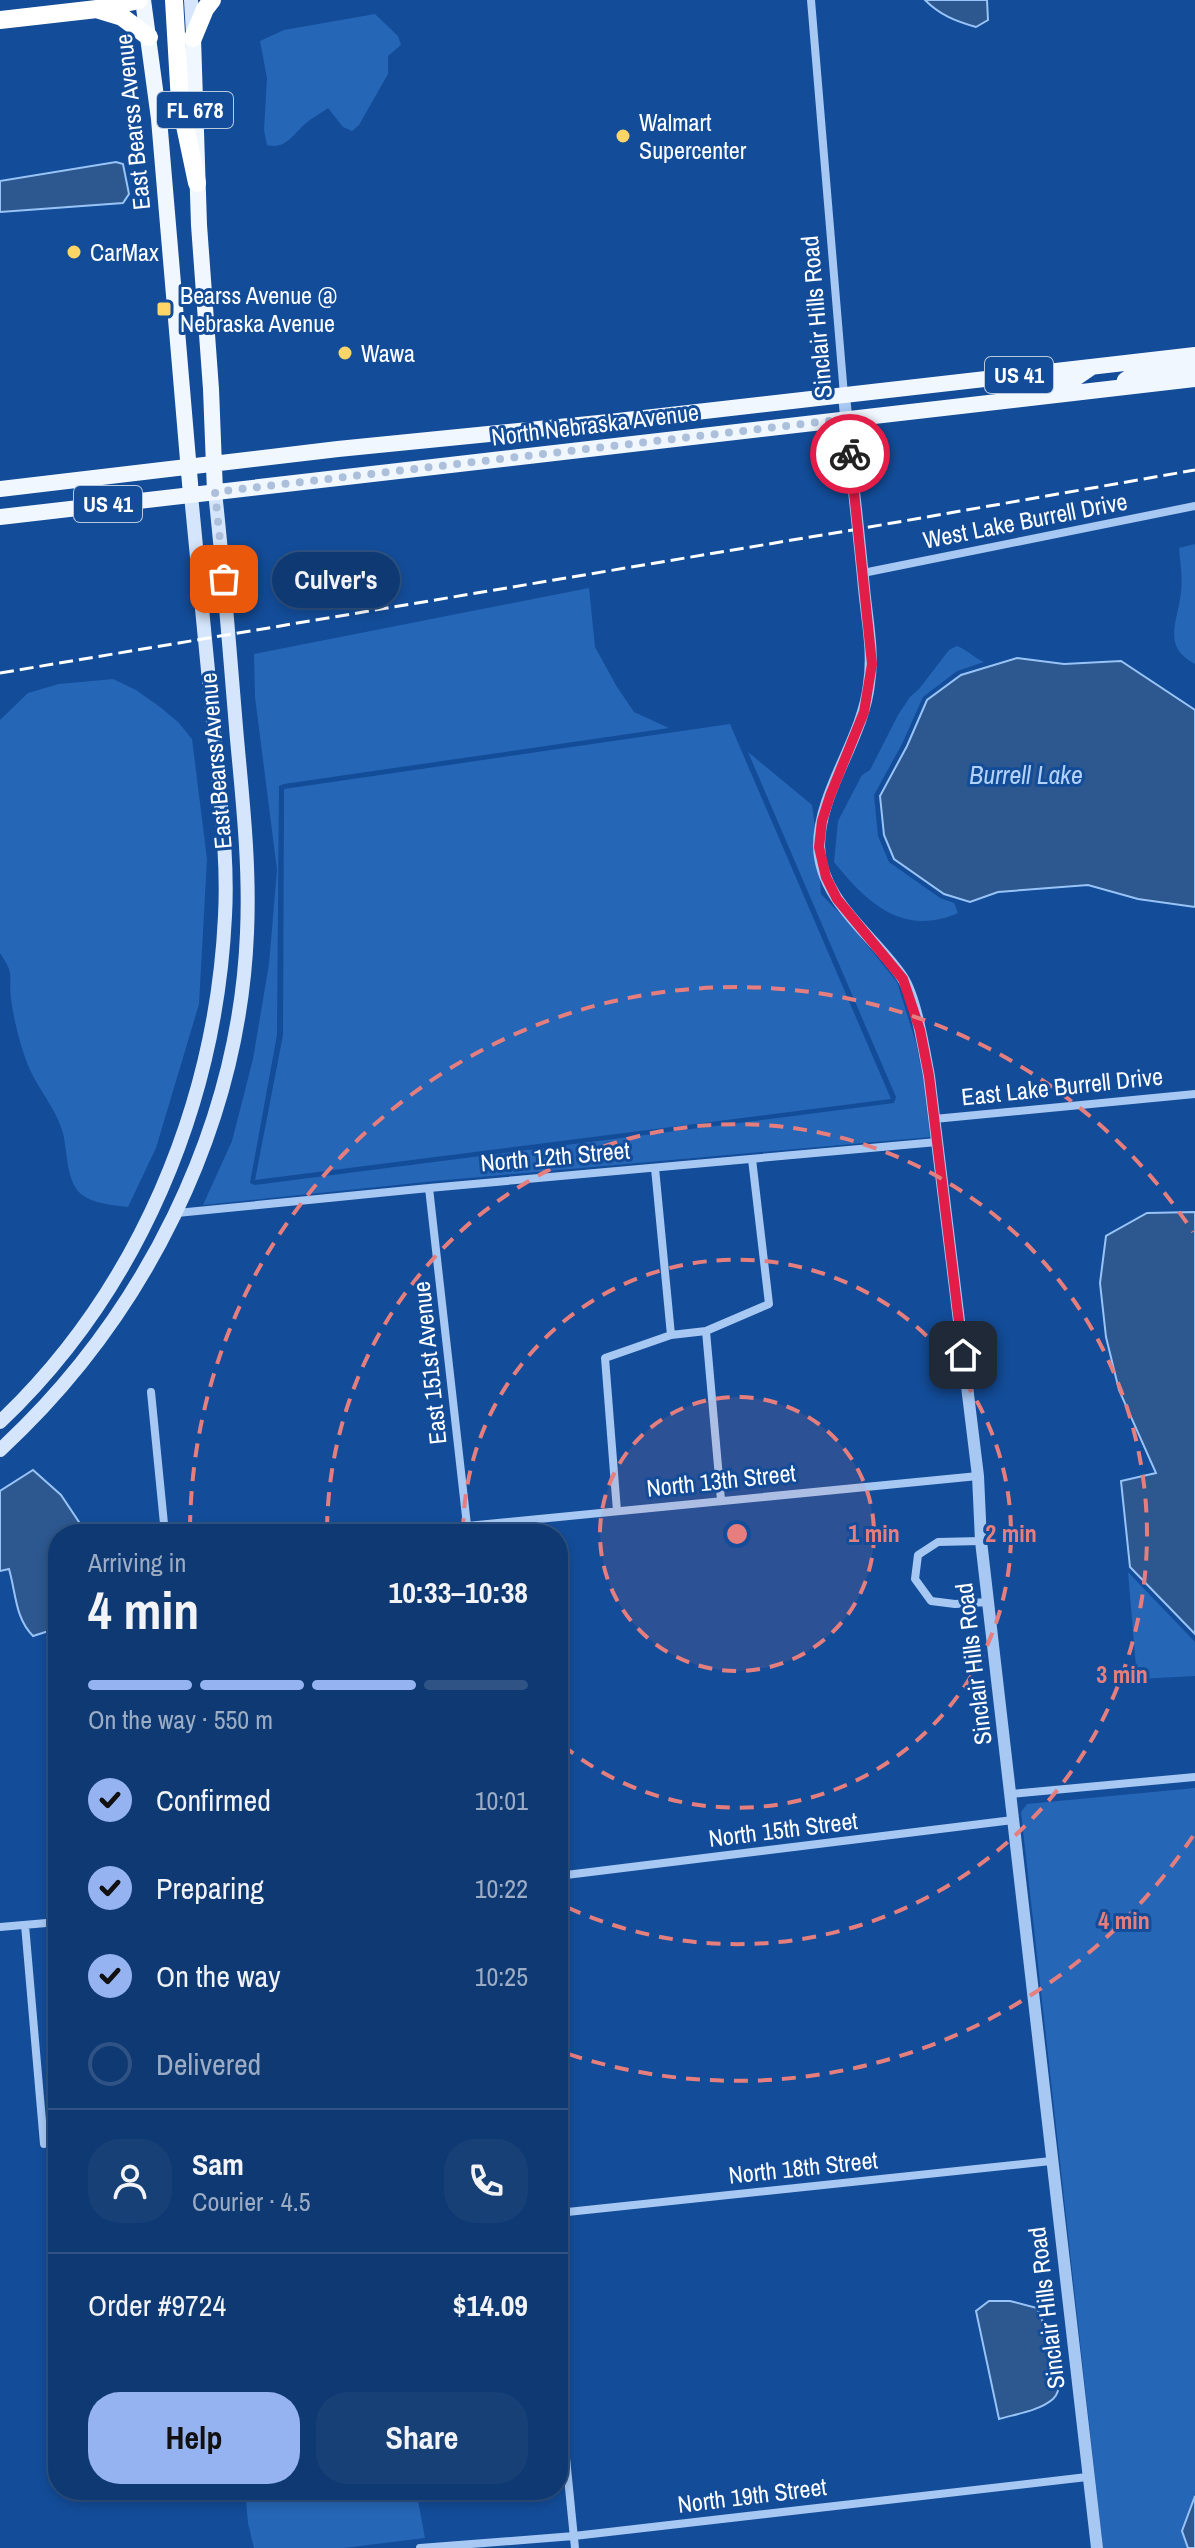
<!DOCTYPE html>
<html lang="en">
<head>
<meta charset="utf-8">
<style>
	body { margin:0; font-family:"Archivo Narrow",sans-serif; background:#174077; color:#f1f3f6; height:100vh; display:flex; flex-direction:column; font-size:30px; white-space:nowrap }
	* { box-sizing:border-box; margin:0 }
	p { font-size:26px; color:#9bacc4 }
	.icon { flex:none; width:44px; height:44px; fill:none; stroke:currentColor; stroke-width:2; stroke-linecap:round; stroke-linejoin:round }
	.map { position:relative; flex:1; overflow:hidden }
	.panel { position:absolute; left:48px; top:1524px; width:520px; height:976px; display:flex; flex-direction:column; background:#0e3972; border-radius:32px; box-shadow:0 4px 12px #0003,0 0 0 2px #2e5384 }
	.panel>* { flex:none }
	.pin { position:absolute; display:grid; place-items:center; width:68px; height:68px; color:#fff; margin:-34px; border-radius:16px; box-shadow:0 4px 12px #0006 }
	.courier { position:absolute; display:grid; place-items:center; width:80px; height:80px; margin:-40px; border:6px solid #e11d48; border-radius:50%; background:#fff; color:#222; box-shadow:0 2px 10px #0007 }
	.bubble { position:absolute; height:56px; border-radius:28px; background:#0e3972; box-shadow:0 4px 12px #0003,0 0 0 2px #2e5384; font-size:26px; font-weight:700; line-height:56px; text-align:center }
	.overview em { font-style:normal; font-weight:700 }
	.overview div { display:flex; flex-direction:column-reverse }
	.overview { display:flex; align-items:center; justify-content:space-between; height:136px; padding:0 40px }
	h1 { font-size:52px; font-weight:700; line-height:60px }
	.bar { display:grid; grid-template-columns:repeat(4,1fr); gap:12px 8px; align-content:center; height:96px; padding:0 40px }
	.bar i { height:10px; border-radius:6px; background:#2e5384 }
	.bar .on { background:#95b2f1 }
	.bar p { grid-column:span 4 }
	.line { display:flex; align-items:center; gap:20px; padding:0 40px; border-top:2px solid #2e5384 }
	.line div { flex:1 }
	.round { display:grid; place-items:center; flex:none; width:84px; height:84px; border-radius:32px; background:#174077 }
	ol { padding:0 40px; list-style:none }
	li { display:flex; align-items:center; gap:24px; height:88px }
	li p { margin-inline-start:auto }
	li .icon { padding:8px; border-radius:50%; background:#95b2f1; color:#111; stroke-width:4 }
	li:last-child { color:#9bacc4 }
	li i { width:44px; height:44px; border:4px solid #2e5384; border-radius:50% }
	.action { display:flex; gap:16px; margin-top:auto; padding:16px 40px }
	.action a { flex:1; height:92px; border-radius:32px; background:#95b2f1; color:#111; font-size:32px; font-weight:700; line-height:92px; text-align:center }
	.action a+a { background:#174077; color:#f1f3f6 }
	.map>svg:first-child { display:block }
	.green { fill:#2666b6 }
	.water { fill:#2d578f; stroke:#98c3f6; stroke-width:2 }
	.lines { fill:none; stroke-linecap:round; stroke-linejoin:round }
	.minor { stroke:#a6c8f3; stroke-width:8 }
	.tertiary { stroke:#a6c8f3; stroke-width:12 }
	.secondary { stroke:#d5e6fc; stroke-width:14 }
	.primary { stroke:#f1f7ff; stroke-width:16 }
	.motorway { stroke:#fff; stroke-width:18 }
	.rail { stroke:#fff; stroke-width:3; stroke-dasharray:14 6; stroke-linecap:butt }
	.done { stroke:#acc0db; stroke-width:8; stroke-dasharray:0 14.4 }
	.route { stroke:#e11d48; stroke-width:10 }
	.ring { fill:none; stroke:#e67e7e; stroke-width:4; stroke-dasharray:14 10 }
	.poi-dot { fill:#ffd567; stroke:#134c98; stroke-width:3 }
	.labels { text-anchor:middle; dominant-baseline:central; stroke-width:6; stroke-linejoin:round; paint-order:stroke }
	.shield { fill:#134c98; stroke:#b8c9e0; stroke-width:2 }
	.shield-label { font-size:22px; font-weight:bold; fill:#fff }
	.street-label { font-size:24px; fill:#fff; stroke:#134c98 }
	.poi-label { font-size:24px; fill:#fff; stroke:#134c98; text-anchor:start }
	.water-label { font-size:26px; font-style:italic; fill:#b2d2f9; stroke:#134c98 }
	.centre { fill:#e67e7e; stroke:#134c98; stroke-width:4 }
	.ring-label { font-size:24px; text-anchor:middle; font-weight:bold; fill:#e67e7e; stroke:#134c98; stroke-width:6; stroke-linejoin:round; paint-order:stroke }
</style>
</head>
<body>
<div class="map">
<svg width="1195" height="2548" viewBox="0 0 1195 2548">
	<rect width="100%" height="100%" fill="#134c98"/>
	<path class="green" d="M375 14 398 36 401 45 388 56V74L359 125 352 131 343 127 328 108C321 113 312 118 306 123 293 134 286 150 267 145L264 130 267 78 260 41 284 30Z
		M1195 544V664C1161 646 1178 622 1181 592 1183 578 1180 562 1179 548Z
		M589 588 595 647 617 687 634 712 669 728 284 784 279 786 277 1035 250 1183 255 1185 894 1103 896 1097 748 752 812 805 815 827 813 849 820 878 821 894 849 923 897 982 916 1043 923 1077 930 1137 435 1181 203 1205 232 1141 253 1059 269 964 277 870 255 697 254 654Z
		M957 646C968 650 974 658 984 662L957 671 923 697 902 744 874 795 878 836 889 862 940 898 954 903 958 913C903 937 867 903 834 862L838 821 862 775 870 770 898 715 910 697 919 689 949 650Z
		M113 679 136 690 160 707 178 722 192 739 207 859 199 1004 156 1148 128 1207C113 1205 93 1204 81 1194 65 1180 68 1148 62 1130 55 1108 40 1091 30 1070 21 1049 14 1021 11 999 8 973 16 977 0 953V720L28 693 59 684Z
		M730 724 891 1099 255 1180 283 1035 284 789Z
		M1128 1572 1195 1642V1676L1137 1679Z
		M1195 1788V2548H1103L1021 1812 1027 1804Z
		M245 2490H416L425 2538 344 2548H254L248 2523Z"/>
	<path class="water" d="M925 0H987L988 20 976 27C955 21 940 15 925 0Z
		M116 162 123 164 129 194 123 203 0 212V181Z
		M1017 658 1064 664 1121 661 1195 710V907L1138 899 1088 885 998 892 970 902 944 894 894 859 884 835 880 796 907 746 927 700 961 675Z
		M1195 1212V1634L1130 1567 1121 1481 1156 1473 1119 1390 1106 1337 1100 1283 1106 1236 1147 1213Z
		M33 1470 61 1495 87 1534H58V1628L33 1636C15 1618 16 1593 9 1569L0 1571V1491Z
		M989 2301H1010L1037 2308C1045 2327 1071 2383 1053 2399 1039 2411 1016 2414 999 2419L976 2311Z
		M1195 2496V2548H1188L1182 2531Z"/>
	<g class="lines">
		<path class="minor" d="M811 0 844 395
			M863 573 1195 506
			M934 1119 1195 1094
			M655 1168 671 1335
			M429 1188 468 1534
			M177 1213 429 1188 937 1142
			M706 1331 721 1500
			M151 1392 165 1534
			M617 1511 605 1358 671 1335 706 1331 769 1304 752 1159
			M467 1526 978 1476
			M981 1541 938 1542 918 1555 915 1579 931 1601 955 1604 988 1602
			M1010 1794 1195 1777
			M558 1876 1013 1820
			M25 1925 44 2144
			M0 1927 58 1922
			M558 2213 1051 2161
			M558 2378 575 2548
			M420 2548 574 2536 1087 2477"/>
		<path class="tertiary" d="M844 395C850 459 858 523 864 588 867 620 874 652 869 684 863 739 819 791 819 846 820 901 874 935 902 977 916 998 924 1050 929 1076L978 1476 981 1541 1097 2548"/>
		<path class="secondary" d="M191 0 193 33
			M0 1422C138 1291 216 1105 225 916 228 862 221 807 216 753 208 667 199 581 191 495
			M0 1450C143 1318 239 1129 247 933 250 868 243 804 237 739 230 657 224 574 215 492"/>
		<path class="primary" d="M143 0 159 119 191 495
			M193 38 199 225 211 389 215 492
			M1123 387 1125 380 1135 374 1195 366
			M1008 389 1073 380 1092 367
			M0 489 338 449 609 422 1195 355
			M0 517 1195 379"/>
		<path class="motorway" d="M174 0 180 102 197 183
			M99 10 122 17 149 37
			M0 20 97 9 139 0
			M193 38 205 9 212 0"/>
		<path class="rail" d="M0 673 858 529 1195 470"/>
	</g>
	<g class="lines">
		<path class="done" d="M224 579 215 492 846 419 850 454"/>
		<path class="route" d="M850 454 872 664 864 712 830 796 822 821 819 847 826 877 837 899 903 979 920 1030 929 1076 963 1355"/>
	</g>
	<circle cx="737" cy="1534" r="137" fill="#e67e7e" fill-opacity=".12"/>
	<g class="ring">
		<circle cx="737" cy="1534" r="137"/>
		<path d="M463 1532A274 274 0 1 1 559 1742"/>
		<path d="M327 1530A410 410 0 1 1 560 1904"/>
		<path d="M1193 1836A547 547 0 0 1 559 2051M190 1529A547 547 0 0 1 1193 1232"/>
	</g>
	<g class="poi-dot">
		<circle cx="623" cy="136" r="8"/>
		<circle cx="74" cy="252" r="8"/>
		<rect x="156" y="301" width="16" height="16" rx="4"/>
		<circle cx="345" cy="353" r="8"/>
	</g>
	<g class="labels">
		<g class="shield">
			<rect x="157" y="92" width="76" height="36" rx="6"/>
			<rect x="985" y="357" width="68" height="36" rx="6"/>
			<rect x="74" y="486" width="68" height="36" rx="6"/>
		</g>
		<g class="shield-label">
			<text x="195" y="110">FL 678</text>
			<text x="1019" y="375">US 41</text>
			<text x="108" y="504">US 41</text>
		</g>
		<g class="street-label">
			<text transform="translate(132 122) rotate(-96)">East Bearss Avenue</text>
			<text transform="translate(816 317) rotate(-95)">Sinclair Hills Road</text>
			<text transform="translate(595 424) rotate(-7)">North Nebraska Avenue</text>
			<text transform="translate(1025 520) rotate(-11)">West Lake Burrell Drive</text>
			<text transform="translate(215 761) rotate(-95)">East Bearss Avenue</text>
			<text transform="translate(1062 1086) rotate(-6)">East Lake Burrell Drive</text>
			<text transform="translate(555 1156) rotate(-5)">North 12th Street</text>
			<text transform="translate(429 1363) rotate(-96)">East 151st Avenue</text>
			<text transform="translate(721 1480) rotate(-6)">North 13th Street</text>
			<text transform="translate(973 1664) rotate(-97)">Sinclair Hills Road</text>
			<text transform="translate(783 1829) rotate(-7)">North 15th Street</text>
			<text transform="translate(803 2167) rotate(-6)">North 18th Street</text>
			<text transform="translate(1046 2308) rotate(-97)">Sinclair Hills Road</text>
			<text transform="translate(752 2495) rotate(-7)">North 19th Street</text>
		</g>
		<g class="poi-label">
			<text x="639" y="122">Walmart<tspan x="639" dy="28">Supercenter</tspan></text>
			<text x="90" y="252">CarMax</text>
			<text x="180" y="295">Bearss Avenue @<tspan x="180" dy="28">Nebraska Avenue</tspan></text>
			<text x="361" y="353">Wawa</text>
		</g>
		<g class="water-label">
			<text x="1026" y="774">Burrell Lake</text>
		</g>
	</g>
	<circle cx="737" cy="1534" r="12" class="centre"/>
	<g class="ring-label">
		<text x="874" y="1542">1 min</text>
		<text x="1011" y="1542">2 min</text>
		<text x="1122" y="1683">3 min</text>
		<text x="1124" y="1929">4 min</text>
	</g>
</svg>
<div class="pin" style="left:224px;top:579px;background:#ea580c"><svg class="icon" aria-label="bag" viewBox="0 0 24 24"><path d="M5 8h14l-1 12H6zM9 8a3 3 0 0 1 6 0"/></svg></div>
<div class="pin" style="left:963px;top:1355px;background:#1f2937"><svg class="icon" aria-label="home" viewBox="0 0 24 24"><path d="M3 11l9-7 9 7M6 9v11h12V9"/></svg></div>
<div class="courier" style="left:850px;top:454px"><svg class="icon" aria-label="bike" viewBox="0 0 24 24"><circle cx="6" cy="16" r="4"/><circle cx="18" cy="16" r="4"/><path d="M6 16l4-8h5l3 8M10 8l3 8H6M13 5h3"/></svg></div>
<div class="bubble" style="left:272px;top:552px;width:128px">Culver's</div>
<section class="panel">
<div class="overview"><div><h1>4 min</h1><p>Arriving in</p></div><em>10:33–10:38</em></div>
<div class="bar"><i class="on"></i><i class="on"></i><i class="on"></i><i></i><p>On the way · 550 m</p></div>
<ol>
<li><svg class="icon" aria-label="check" viewBox="0 0 24 24"><path d="M5 12l5 5 9-10"/></svg>Confirmed<p>10:01</p></li>
<li><svg class="icon" aria-label="check" viewBox="0 0 24 24"><path d="M5 12l5 5 9-10"/></svg>Preparing<p>10:22</p></li>
<li><svg class="icon" aria-label="check" viewBox="0 0 24 24"><path d="M5 12l5 5 9-10"/></svg>On the way<p>10:25</p></li>
<li><i></i>Delivered</li>
</ol>
<div class="line" style="height:144px"><a class="round"><svg class="icon" aria-label="person" viewBox="0 0 24 24"><circle cx="12" cy="8" r="4"/><path d="M4 21q1-7 8-7t8 7"/></svg></a><div><b>Sam</b><p>Courier · 4.5</p></div><a class="round"><svg class="icon" aria-label="phone" viewBox="0 0 24 24"><path d="M5 4h4l2 5-3 2q2 4 5 5l2-3 5 2v4C11 20 4 13 5 4z"/></svg></a></div>
<div class="line" style="height:104px"><div>Order #9724</div><b>$14.09</b></div>
<div class="action"><a>Help</a><a>Share</a></div>
</section>
</div>
</body>
</html>
